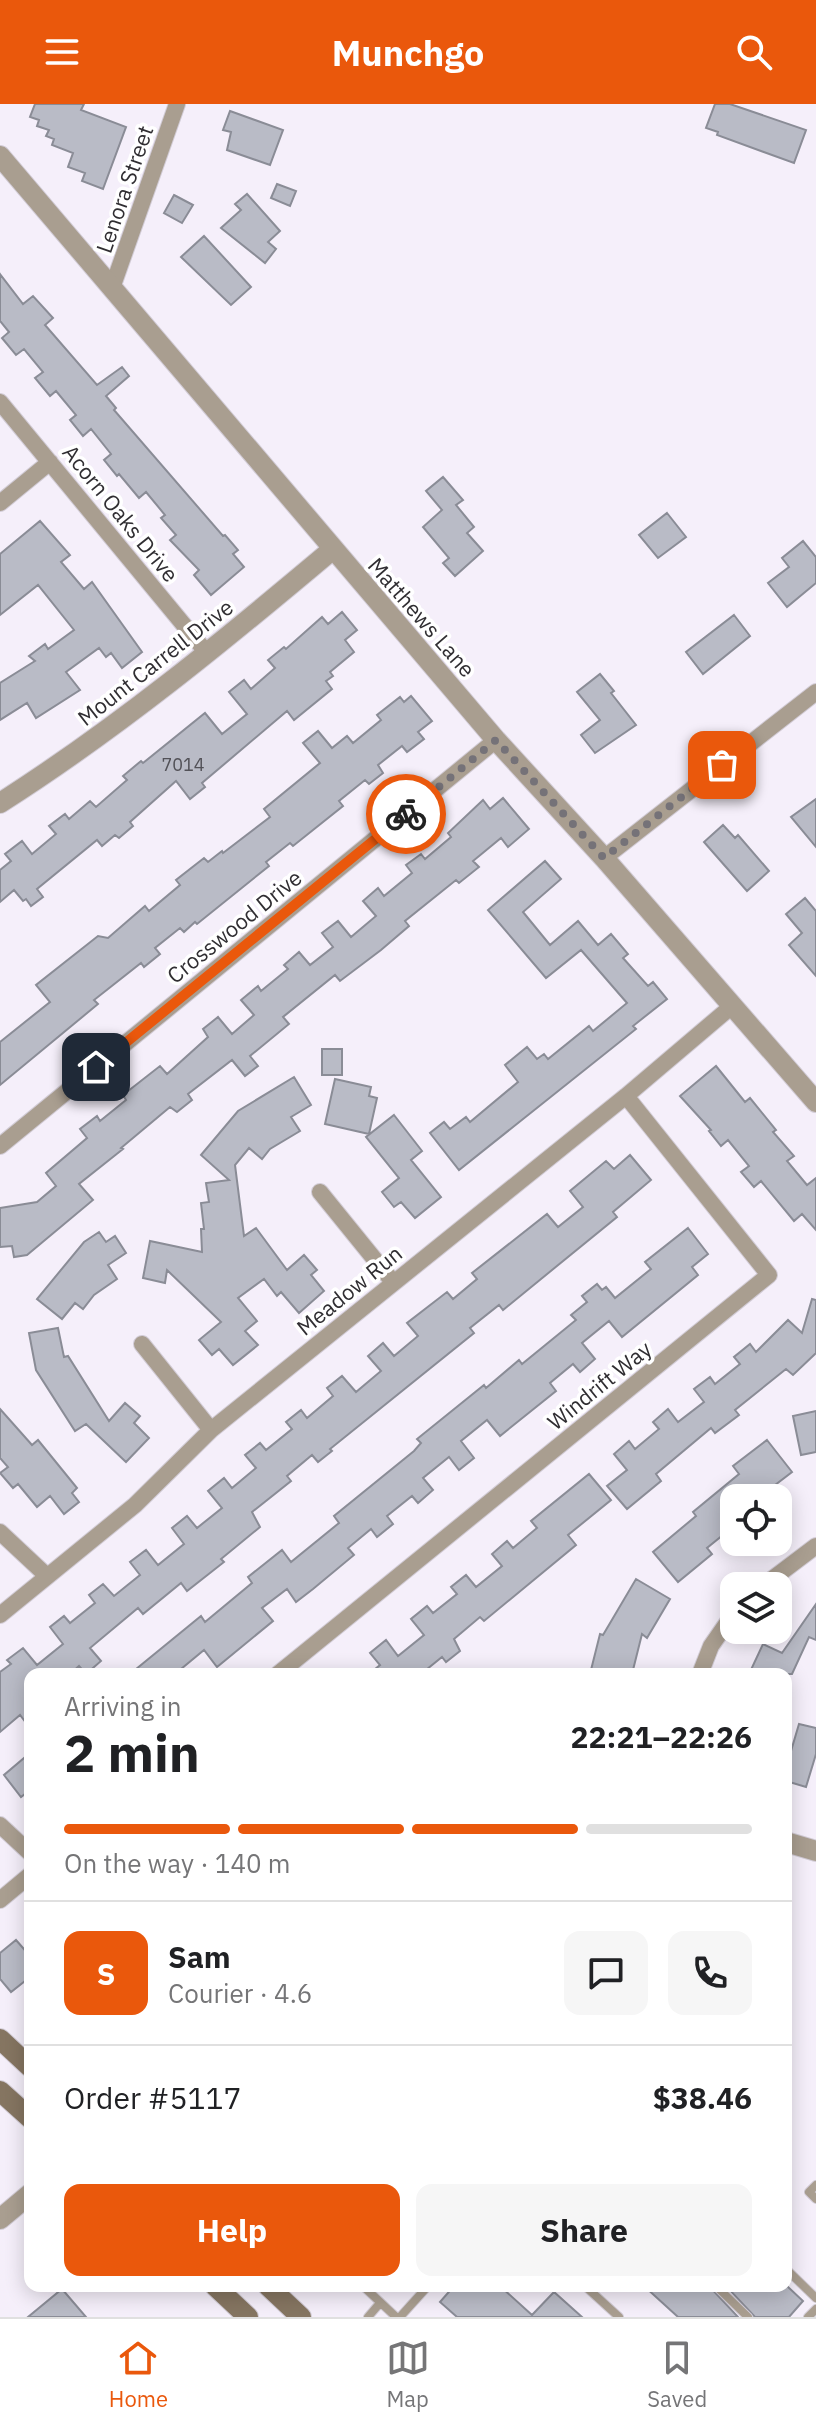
<!DOCTYPE html>
<html lang="en">
<head>
<meta charset="utf-8">
<style>
	body { margin:0; font-family:"IBM Plex Sans",sans-serif; background:#f6f6f6; color:#202124; height:100vh; display:flex; flex-direction:column; font-size:30px; white-space:nowrap }
	* { box-sizing:border-box; margin:0 }
	p { font-size:26px; color:#757577 }
	.icon { flex:none; width:44px; height:44px; fill:none; stroke:currentColor; stroke-width:2; stroke-linecap:round; stroke-linejoin:round }
	.map { position:relative; flex:1; overflow:hidden }
	.drawer { position:absolute; left:24px; top:1564px; width:768px; height:624px; display:flex; flex-direction:column; background:#fff; border-radius:16px; box-shadow:0 4px 20px #0003 }
	.drawer>* { flex:none }
	.fabs { position:absolute; left:720px; top:1380px; display:grid; gap:16px }
	.fabs a { display:grid; place-items:center; width:72px; height:72px; border-radius:16px; background:#fff; box-shadow:0 4px 20px #0003; font-size:40px }
	.pin { position:absolute; display:grid; place-items:center; width:68px; height:68px; color:#fff; margin:-34px; border-radius:16px; box-shadow:0 4px 12px #0006 }
	.courier { position:absolute; display:grid; place-items:center; width:80px; height:80px; margin:-40px; border:6px solid #ea580c; border-radius:50%; background:#fff; color:#222; box-shadow:0 2px 10px #0007 }
	.summary em { font-style:normal; font-weight:700 }
	.summary div { display:flex; flex-direction:column-reverse }
	.summary { display:flex; align-items:center; justify-content:space-between; height:136px; padding:0 40px }
	h1 { font-size:52px; font-weight:700; line-height:60px }
	.bar { display:grid; grid-template-columns:repeat(4,1fr); gap:12px 8px; align-content:center; height:96px; padding:0 40px }
	.bar i { height:10px; border-radius:6px; background:#e0e0e0 }
	.bar .selected { background:#ea580c }
	.bar p { grid-column:span 4 }
	.line { display:flex; align-items:center; gap:20px; padding:0 40px; border-top:2px solid #e0e0e0 }
	.line div { flex:1 }
	.round { display:grid; place-items:center; flex:none; width:84px; height:84px; border-radius:16px; background:#f6f6f6 }
	.button { display:flex; gap:16px; margin-top:auto; padding:16px 40px }
	.button a { flex:1; height:92px; border-radius:16px; background:#ea580c; color:#fff; font-size:32px; font-weight:700; line-height:92px; text-align:center }
	.button a+a { background:#f6f6f6; color:#202124 }
	header { display:flex; justify-content:space-between; align-items:center; height:104px; padding:0 40px; background:#ea580c; color:#fff; font-size:36px; font-weight:700 }
	.menu { display:flex; justify-content:space-around; align-items:center; height:112px; border-top:2px solid #e0e0e0; background:#fff; font-size:22px; color:#757577 }
	.menu a { display:grid; justify-items:center; gap:4px }
	.menu .selected { color:#ea580c }
	.map>svg:first-child { display:block }
	.building { fill:#b9bbc6; stroke:#8a8c96; stroke-width:2 }
	.lines { fill:none; stroke-linecap:round; stroke-linejoin:round }
	.service-casing { stroke:#d2ccd6; stroke-width:10 }
	.minor-casing { stroke:#d2ccd6; stroke-width:18 }
	.tertiary-casing { stroke:#d2ccd6; stroke-width:22 }
	.secondary-casing { stroke:#d2ccd6; stroke-width:22 }
	.service { stroke:#a99e90; stroke-width:8 }
	.minor { stroke:#a99e90; stroke-width:16 }
	.tertiary { stroke:#a99e90; stroke-width:20 }
	.secondary { stroke:#857561; stroke-width:20 }
	.done { stroke:#757278; stroke-width:8; stroke-dasharray:0 14.4 }
	.route { stroke:#ea580c; stroke-width:10 }
	.labels { text-anchor:middle; dominant-baseline:central; stroke-width:7; stroke-linejoin:round; paint-order:stroke }
	.number-label { font-size:18px; fill:#525157 }
	.street-label { font-size:22px; fill:#302e32; stroke:#fff }
</style>
</head>
<body>
<header><svg class="icon" aria-label="menu" viewBox="0 0 24 24"><path d="M4 6h16M4 12h16M4 18h16"/></svg>Munchgo<svg class="icon" aria-label="search" viewBox="0 0 24 24"><circle cx="10" cy="10" r="6"/><path d="M15 15l6 6"/></svg></header>
<div class="map">
<svg width="816" height="2213" viewBox="0 0 816 2213">
	<rect width="100%" height="100%" fill="#f5effa"/>
	<path class="building" d="M35 0H84L81 6 126 23 103 85 82 77 85 69 68 63 73 49 52 41 54 35 46 32 49 26 37 22 39 16 30 13Z
		M715 0H730L806 26 794 59 717 31 718 28 706 24Z
		M230 7 283 26 270 61 227 46 231 28 223 26Z
		M277 80 296 87 290 102 271 94Z
		M247 90 280 127 268 138 276 145 265 159 221 124 241 106 235 100Z
		M174 91 193 101 182 119 164 109Z
		M204 132 251 183 231 201 181 153Z
		M0 170 23 200 33 192 53 214 45 221 97 281 122 263 129 272 106 292 116 304 114 306 223 432 225 431 238 446 233 450 244 463 211 491 194 471 199 466 170 436 176 431 161 414 165 411 146 388 139 394 119 370 117 372 104 356 111 350 91 325 83 332 70 316 76 311 56 287 50 292 35 274 43 268 24 245 16 251 2 234 9 228 0 217Z
		M443 373 463 396 456 401 474 423 467 429 483 447 455 472 443 459 449 454 423 423 442 406 426 387Z
		M667 409 686 433 658 454 639 431Z
		M40 417 70 451 61 458 84 485 92 478 142 548 122 564 111 549 106 553 99 544 66 568 80 586 36 614 27 599 0 616V579L35 557 29 552 45 540 48 545 74 526 38 481 0 511V450Z
		M803 437 816 453V479L787 503 768 479 789 463 782 454Z
		M342 508 357 526 345 536 354 548 330 568 333 572 326 577 332 585 294 616 287 607 202 679 205 683 190 695 176 677 130 718 133 722 119 734 115 731 102 742 97 736 37 785 43 793 31 802 26 795 23 797 14 786 0 798V766L11 757 5 750 22 737 32 750 56 730 49 722 65 710 69 715 90 697 96 703 127 676 123 672 141 657 143 659 205 609 222 630 247 610 229 588 244 576 251 585 275 564 268 556 284 543 286 545 322 513 328 520Z
		M734 511 750 532 703 570 686 548Z
		M600 570 614 587 611 589 636 621 595 649 581 631 600 616 577 588Z
		M411 592 432 617 418 628 424 635 407 648 402 642 378 661 383 669 369 680 365 676 339 697 343 702 293 742 290 739 266 758 269 762 197 820 195 818 184 828 180 824 155 844 160 850 144 863 141 859 94 896 98 900 0 981V938L50 898 36 881 98 832 108 834 145 802 149 807 180 781 176 776 204 754 208 758 222 747 223 749 270 713 264 705 320 659 303 639 318 627 332 644 347 632 353 639 381 616 377 611 400 593 404 598Z
		M503 694 529 725 508 743 501 734 473 757 479 763 459 779 456 776 405 817 409 822 381 846 340 877 335 871 283 913 289 920 250 952 258 962 245 972 232 956 188 990 192 996 177 1008 170 1003 121 1044 123 1045 79 1080 93 1096 27 1151 14 1153 12 1142 0 1143V1104L37 1098 56 1082 46 1069 87 1034 80 1025 97 1012 100 1017 126 996 123 991 160 962 167 970 208 933 203 925 218 913 232 930 254 911 241 896 258 882 261 887 288 865 284 861 299 848 310 861 333 843 322 829 338 817 351 833 376 812 363 797 378 784 384 792 412 769 406 761 421 750 425 755 451 733 448 729 483 696 490 705Z
		M816 695V743L791 713Z
		M723 721 735 734 738 731 769 767 747 787 704 738Z
		M545 757 561 775 523 808 550 841 578 817 598 841 611 830 628 850 623 854 648 882 653 878 667 895 633 922 636 925 459 1066 430 1029 444 1018 450 1025 466 1013 470 1018 518 978 505 961 527 943 537 955 544 950 548 955 589 922 593 927 627 899 581 846 546 874 488 806Z
		M805 794 816 807V872L789 841 802 829 786 810Z
		M322 945H342V971H322Z
		M716 962 745 998 750 994 776 1026 773 1028 794 1052 787 1057 807 1081 816 1074V1126L802 1110 794 1117 761 1077 754 1083 741 1068 749 1062 728 1036 721 1042 709 1027 711 1026 680 992Z
		M294 973 311 1001 291 1013 300 1027 270 1045 262 1055 249 1044 235 1061 244 1132 256 1124 287 1166 304 1151 317 1166 311 1171 324 1187 299 1209 281 1188 277 1192 264 1175 238 1194 257 1217 245 1227 258 1241 233 1261 219 1245 212 1251 199 1236 221 1218 167 1166 165 1179 143 1174 150 1137 202 1148 201 1125H204L201 1099 209 1098 206 1079 229 1076 201 1051 238 1007Z
		M335 975 371 983 369 992 377 994 369 1030 325 1020Z
		M394 1011 422 1047 411 1056 441 1093 415 1114 401 1098 394 1103 382 1088 399 1074 366 1033Z
		M630 1051 651 1076 613 1108 617 1113 503 1206 499 1201 470 1224 474 1229 330 1345 332 1347 318 1358 312 1351 287 1372 291 1377 252 1408 260 1423 221 1455 224 1458 187 1487 181 1479 143 1510 138 1504 90 1544 101 1557 86 1570 79 1562 70 1570H30V1624L20 1611 0 1628V1568L11 1560 7 1556 23 1544 37 1561 63 1540 50 1523 64 1512 70 1519 95 1499 89 1491 103 1480 114 1492 140 1471 130 1458 146 1446 158 1461 184 1440 172 1424 187 1412 197 1424 222 1404 208 1387 224 1374 232 1384 256 1364 245 1351 260 1339 266 1346 292 1325 286 1318 301 1306 307 1314 333 1292 327 1284 342 1272 356 1288 381 1267 368 1252 383 1239 394 1252 418 1232 407 1219 447 1188 453 1195 477 1175 472 1169 547 1110 558 1123 583 1103 570 1087 606 1057 614 1065Z
		M688 1124 708 1150 692 1163 698 1171 622 1233 609 1217 582 1239 595 1255 580 1268 573 1260 550 1279 556 1287 500 1332 487 1316 461 1337 474 1354 459 1366 449 1353 423 1374 433 1386 418 1399 412 1392 387 1412 393 1420 377 1433 371 1425 348 1444 354 1451 313 1485 296 1498 287 1485 262 1504 273 1517 217 1563 204 1546 175 1570H130L201 1512 205 1518 252 1479 248 1473 282 1446 291 1458 339 1419 334 1412 414 1347 421 1339 417 1335 484 1281 486 1284 519 1256 522 1260 576 1216 571 1211 587 1198 582 1192 597 1180 602 1186 606 1183 615 1194 651 1165 645 1158Z
		M99 1128 106 1138 115 1132 126 1149 108 1161 117 1175 94 1191 83 1205 75 1199 62 1215 37 1195 84 1138Z
		M812 1195 816 1196V1249L793 1271 786 1265 735 1306 739 1311 715 1329 711 1324 656 1370 661 1377 627 1405 607 1382 627 1366 614 1350 629 1337 635 1345 659 1325 653 1318 668 1305 678 1318 704 1298 694 1285 710 1273 715 1280 740 1260 734 1253 750 1240 756 1248 788 1216 802 1229Z
		M58 1224 64 1253 68 1252 109 1317 125 1299 140 1312 134 1319 149 1334 126 1358 86 1320 75 1327 36 1266 29 1229Z
		M0 1305 32 1341 38 1336 77 1384 72 1389 79 1398 64 1410 50 1392 37 1403 18 1380 13 1384 0 1369 8 1363 0 1354Z
		M816 1307V1348L801 1351 793 1312Z
		M767 1336 792 1368 758 1394H734V1422L707 1444 712 1450 678 1478 653 1448 696 1412 693 1408 739 1370 733 1362Z
		M589 1370 611 1396 568 1431 576 1441 484 1517 480 1513 454 1535 460 1547 446 1558 442 1553 421 1570H369L380 1561 370 1549 386 1536 398 1552 424 1531 411 1515 427 1502 433 1509 457 1490 451 1483 466 1471 476 1483 502 1462 492 1450 507 1437 513 1444 537 1424 531 1417Z
		M636 1475 670 1495 647 1534 642 1530 632 1570H590L600 1530 603 1531Z
		M816 1500V1536L809 1533 792 1570H749L763 1540 782 1549Z
		M799 1620 816 1624V1650L806 1683 786 1677V1664Z
		M30 1649V1686L21 1693 4 1671Z
		M16 1836 30 1852V1873L11 1888 0 1875V1849Z
		M454 2182H500L532 2211 554 2188 582 2213H457L440 2198Z
		M644 2182H709L738 2213H678Z
		M726 2182H787L803 2197 789 2213H755Z
		M62 2185 86 2213H28Z"/>
	<g class="lines">
		<g class="service-casing">
			<path id="service" d="M816 2081 809 2088 816 2095
				M786 2165 816 2194
				M363 2182 396 2213
				M585 2182 619 2213
				M716 2182 748 2213
				M368 2213 380 2199
				M400 2213 428 2182
				M808 2213 816 2205"/>
		</g>
		<g class="minor-casing">
			<path id="minor" d="M112 184 177 0
				M0 298 207 549
				M0 399 50 358
				M604 754 816 588
				M0 1042 496 636
				M320 1088 393 1178
				M142 1240 211 1326
				M0 1428 47 1472
				M763 1482 816 1442
				M0 1511 135 1401 211 1326 626 992 732 902
				M278 1570 769 1171 626 992
				M700 1570 711 1542 734 1509
				M0 1721 30 1749
				M0 1796 30 1771"/>
		</g>
		<g class="tertiary-casing">
			<path id="tertiary" d="M0 52 496 636 604 754 816 998
				M0 699C118 624 226 535 333 445
				M786 1738 816 1747
				M0 2115 30 2090"/>
		</g>
		<g class="secondary-casing">
			<path id="secondary" d="M0 1935 30 1963
				M0 1987 30 2014
				M215 2182 248 2213
				M268 2182 301 2213"/>
		</g>
		<use href="#service" class="service"/>
		<use href="#minor" class="minor"/>
		<use href="#tertiary" class="tertiary"/>
		<use href="#secondary" class="secondary"/>
	</g>
	<g class="lines">
		<path class="done" d="M406 710 496 636 604 754 722 661"/>
		<path class="route" d="M96 963 406 710"/>
	</g>
	<g class="labels">
		<g class="number-label">
			<text x="183" y="660">7014</text>
		</g>
		<g class="street-label">
			<text transform="translate(124 85) rotate(-71)">Lenora Street</text>
			<text transform="translate(121 409) rotate(51)">Acorn Oaks Drive</text>
			<text transform="translate(422 513) rotate(49)">Matthews Lane</text>
			<text transform="translate(155 558) rotate(-38)">Mount Carrell Drive</text>
			<text transform="translate(234 822) rotate(-39)">Crosswood Drive</text>
			<text transform="translate(349 1186) rotate(-39)">Meadow Run</text>
			<text transform="translate(599 1281) rotate(-39)">Windrift Way</text>
		</g>
	</g>
</svg>
<div class="fabs">
<a><svg class="icon" aria-label="locate" viewBox="0 0 24 24"><circle cx="12" cy="12" r="6"/><path d="M12 2v4M12 18v4M2 12h4M18 12h4"/></svg></a>
<a><svg class="icon" aria-label="layers" viewBox="0 0 24 24"><path d="M12 4l9 5-9 5-9-5zM3 14l9 5 9-5"/></svg></a>
</div>
<div class="pin" style="left:722px;top:661px;background:#ea580c"><svg class="icon" aria-label="bag" viewBox="0 0 24 24"><path d="M5 8h14l-1 12H6zM9 8a3 3 0 0 1 6 0"/></svg></div>
<div class="pin" style="left:96px;top:963px;background:#1f2937"><svg class="icon" aria-label="home" viewBox="0 0 24 24"><path d="M3 11l9-7 9 7M6 9v11h12V9"/></svg></div>
<div class="courier" style="left:406px;top:710px"><svg class="icon" aria-label="bike" viewBox="0 0 24 24"><circle cx="6" cy="16" r="4"/><circle cx="18" cy="16" r="4"/><path d="M6 16l4-8h5l3 8M10 8l3 8H6M13 5h3"/></svg></div>
<section class="drawer">
<div class="summary"><div><h1>2 min</h1><p>Arriving in</p></div><em>22:21–22:26</em></div>
<div class="bar"><i class="selected"></i><i class="selected"></i><i class="selected"></i><i></i><p>On the way · 140 m</p></div>
<div class="line" style="height:144px"><b class="round" style="background:#ea580c;color:#fff">S</b><div><b>Sam</b><p>Courier · 4.6</p></div><a class="round"><svg class="icon" aria-label="chat" viewBox="0 0 24 24"><path d="M4 5h16v11H9l-5 4z"/></svg></a><a class="round"><svg class="icon" aria-label="phone" viewBox="0 0 24 24"><path d="M5 4h4l2 5-3 2q2 4 5 5l2-3 5 2v4C11 20 4 13 5 4z"/></svg></a></div>
<div class="line" style="height:104px"><div>Order #5117</div><b>$38.46</b></div>
<div class="button"><a>Help</a><a>Share</a></div>
</section>
</div>
<nav class="menu">
<a class="selected"><svg class="icon" aria-label="home" viewBox="0 0 24 24"><path d="M3 11l9-7 9 7M6 9v11h12V9"/></svg>Home</a>
<a><svg class="icon" aria-label="map" viewBox="0 0 24 24"><path d="M3 6l6-2 6 2 6-2v14l-6 2-6-2-6 2zM9 4v14M15 6v14"/></svg>Map</a>
<a><svg class="icon" aria-label="saved" viewBox="0 0 24 24"><path d="M7 4h10v16l-5-4-5 4z"/></svg>Saved</a>
</nav>
</body>
</html>
